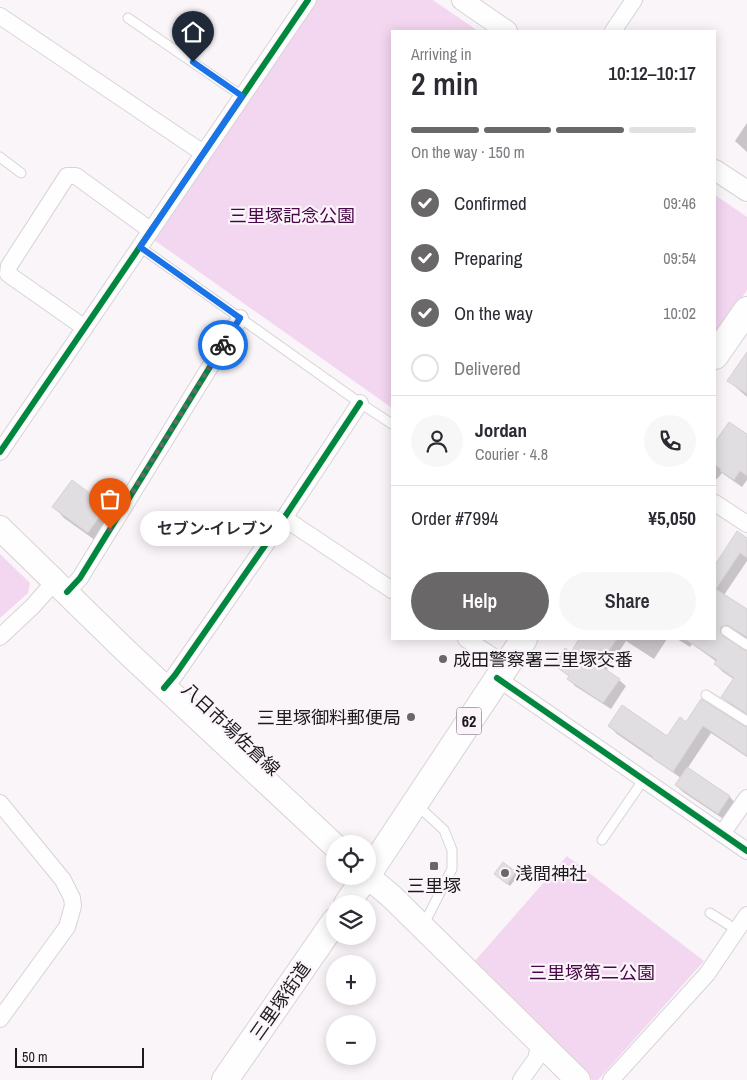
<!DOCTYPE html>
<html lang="en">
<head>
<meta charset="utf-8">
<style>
	body { margin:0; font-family:"Archivo Narrow","Noto Sans JP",sans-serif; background:#f7f7f7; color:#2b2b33; height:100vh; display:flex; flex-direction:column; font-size:19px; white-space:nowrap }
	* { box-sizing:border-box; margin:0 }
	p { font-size:16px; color:#7c7c81 }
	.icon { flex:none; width:28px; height:28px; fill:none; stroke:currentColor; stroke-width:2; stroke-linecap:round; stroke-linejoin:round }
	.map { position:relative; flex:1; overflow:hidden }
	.details { position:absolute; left:391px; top:30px; width:325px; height:610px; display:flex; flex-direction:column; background:#fff; border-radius:0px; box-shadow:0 2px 12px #0003 }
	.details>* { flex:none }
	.tools { position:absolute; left:326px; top:835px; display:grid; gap:10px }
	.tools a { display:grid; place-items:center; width:50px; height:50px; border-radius:50%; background:#fff; box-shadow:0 2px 12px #0003; font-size:25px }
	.scale { position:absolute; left:15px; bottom:12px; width:129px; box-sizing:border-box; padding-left:5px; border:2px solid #1c1a1c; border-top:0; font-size:14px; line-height:18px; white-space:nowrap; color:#1c1a1c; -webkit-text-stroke:4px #fbf4fa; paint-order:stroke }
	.pin { position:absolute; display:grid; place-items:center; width:42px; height:42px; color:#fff; margin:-51px -21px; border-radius:50% 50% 50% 0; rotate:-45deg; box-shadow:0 0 5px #0007 }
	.pin .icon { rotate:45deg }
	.courier { position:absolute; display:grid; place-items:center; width:50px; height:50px; margin:-25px; border:4px solid #1a73e8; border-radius:50%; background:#fff; color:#222; box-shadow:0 1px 6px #0007 }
	.bubble { position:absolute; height:35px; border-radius:18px; background:#fff; box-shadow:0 2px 12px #0003; font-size:16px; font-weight:600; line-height:35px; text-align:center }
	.summary em { font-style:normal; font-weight:600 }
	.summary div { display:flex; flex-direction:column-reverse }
	.summary { display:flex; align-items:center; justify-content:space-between; height:85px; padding:0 20px }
	h1 { font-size:32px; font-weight:600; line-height:38px }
	.bar { display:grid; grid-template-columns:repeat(4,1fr); gap:8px 5px; align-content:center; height:60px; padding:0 20px }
	.bar i { height:6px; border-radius:4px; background:#e1e1e2 }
	.bar .current { background:#6a6769 }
	.bar p { grid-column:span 4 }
	.line { display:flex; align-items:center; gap:12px; padding:0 20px; border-top:1px solid #e1e1e2 }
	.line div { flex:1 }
	.round { display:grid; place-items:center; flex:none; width:52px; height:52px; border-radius:26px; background:#f7f7f7 }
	ol { padding:0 20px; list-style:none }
	li { display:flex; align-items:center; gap:15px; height:55px }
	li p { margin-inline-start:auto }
	li .icon { padding:5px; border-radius:50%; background:#6a6769; color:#fff; stroke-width:4 }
	li:last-child { color:#7c7c81 }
	li i { width:28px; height:28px; border:2px solid #e1e1e2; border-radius:50% }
	.action { display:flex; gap:10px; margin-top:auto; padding:10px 20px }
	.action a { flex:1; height:58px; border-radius:30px; background:#6a6769; color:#fff; font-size:20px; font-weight:600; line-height:58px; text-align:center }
	.action a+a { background:#f7f7f7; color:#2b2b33 }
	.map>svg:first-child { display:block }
	.green { fill:#f3d6f0 }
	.shadow { fill:#0003 }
	.building { fill:#e1dee1; stroke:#d5d1d4 }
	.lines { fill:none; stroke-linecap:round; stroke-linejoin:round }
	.service-casing { stroke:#d7d3d6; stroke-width:11 }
	.minor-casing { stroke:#d7d3d6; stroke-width:18 }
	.tertiary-casing { stroke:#d7d3d6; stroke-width:22 }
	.secondary-casing { stroke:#d7d3d6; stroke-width:26 }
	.primary-casing { stroke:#d7d3d6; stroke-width:28 }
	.service { stroke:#fefefe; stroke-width:9 }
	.minor { stroke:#fefefe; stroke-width:16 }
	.tertiary { stroke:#fefefe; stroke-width:20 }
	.secondary { stroke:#fefefe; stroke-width:24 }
	.primary { stroke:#fefefe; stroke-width:26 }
	.cycleway-casing { stroke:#fbf4fa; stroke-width:9 }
	.cycleway { stroke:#00873e; stroke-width:6 }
	.done { stroke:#6a6769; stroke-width:5; stroke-dasharray:0 9 }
	.route { stroke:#1a73e8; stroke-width:6 }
	.poi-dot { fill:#6a6769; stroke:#fbf4fa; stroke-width:2 }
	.labels { text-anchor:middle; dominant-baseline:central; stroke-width:4.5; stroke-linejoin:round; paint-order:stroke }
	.shield { fill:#fbf4fa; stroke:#5f5b5f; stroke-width:1 }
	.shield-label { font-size:16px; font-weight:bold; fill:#1c1a1c }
	.park-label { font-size:18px; fill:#480746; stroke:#fbf4fa }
	.poi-label { font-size:18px; fill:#1c1a1c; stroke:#fbf4fa; text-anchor:start }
	.street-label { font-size:18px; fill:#1c1a1c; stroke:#fbf4fa }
</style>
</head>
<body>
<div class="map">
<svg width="747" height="1080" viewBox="0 0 747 1080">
	<rect width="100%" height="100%" fill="#faf5f9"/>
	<path class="green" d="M317 0H433L478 31H392V408L154 240Z
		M715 195 747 217V290L715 337Z
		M0 554 30 583 28 593 0 618Z
		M567 856 704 961 598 1080H592L473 963Z"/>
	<path class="shadow" d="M747 123V152L735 141Z
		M747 354V397L729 381Z
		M747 436V480L742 487 722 473 717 479 715 478V441L716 442Z
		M72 482 107 507 117 518 99 543 64 518 54 507Z
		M747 539V561L724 595 747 610V639L738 633 732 632 728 636 727 641 747 652V715L731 705 723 697 735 680 723 672 715 664 717 662 692 644 690 647 677 639H715V567Z
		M581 639H667L654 659 626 641 606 671 619 680 626 686 611 709 575 686 569 679 570 677 555 665 571 654Z
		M687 723 747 728V757L711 733 687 769 730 797 736 804 725 820 683 792 676 785 681 778 617 734 609 726 668 738Z
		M515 873 518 876 510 886 499 877Z"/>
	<path class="building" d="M747 352V394L727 381Z
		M729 422 747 434V476L740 471 734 480 720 471 721 469 715 465V442Z
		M72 480 107 506 88 533 52 507Z
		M737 531 747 538V558L740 553 716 589 747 609V637L727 625 721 627 720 631 723 636 744 650 747 651V714L721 697 734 678 714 664 717 660 685 639H715V565Z
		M579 639H617L599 665 620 679 603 703 567 679 569 676 554 665 565 648 571 652Z
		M701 699 744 726 747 727V756L703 726 673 772 652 758 653 757 608 726 622 705 667 736 680 717 686 722Z
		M687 767 730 796 718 814 675 785Z
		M503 862 516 872 507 884 494 874Z"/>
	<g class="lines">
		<g class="service-casing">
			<path id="service" d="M128 18 242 96
				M0 157 21 173
				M140 247 360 403 392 424
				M726 631 747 645
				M706 695 747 721
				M417 805 444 830 452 850V869L423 926
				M602 840 644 779
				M710 913 737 930"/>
		</g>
		<g class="minor-casing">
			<path id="minor" d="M0 16 203 153
				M613 31 634 0
				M85 328 8 274 9 266 67 176H76L150 230
				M0 452 308 0
				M715 503 747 524
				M284 518 392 590
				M67 592 80 578 240 318
				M0 637 33 606 55 581
				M466 639 506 665
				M497 678 747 851
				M164 688 175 675 284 518 360 403
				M0 803 63 880 72 898 73 906 67 927 0 1019
				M722 834 747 798
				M521 1080 536 1059 540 1043
				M611 1080 707 974 747 915"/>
		</g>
		<g class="tertiary-casing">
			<path id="tertiary" d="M462 0 507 31
				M715 170 747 191"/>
		</g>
		<g class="secondary-casing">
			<path id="secondary" d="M0 528 127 652 335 846
				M367 876 391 896 578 1080"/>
		</g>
		<g class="primary-casing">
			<path id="primary" d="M715 356 747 310
				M368 874 524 639
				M347 904 366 876
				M225 1080 335 921"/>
		</g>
		<use href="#service" class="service"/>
		<use href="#minor" class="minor"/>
		<use href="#tertiary" class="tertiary"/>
		<use href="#secondary" class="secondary"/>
		<use href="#primary" class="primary"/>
		<g class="cycleway-casing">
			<path id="cycleway" d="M0 452 308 0
				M67 592 80 578 240 318
				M497 678 747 851
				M164 688 175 675 284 518 360 403"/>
		</g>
		<use href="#cycleway" class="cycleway"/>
	</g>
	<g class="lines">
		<path class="done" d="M110 529 223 345"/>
		<path class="route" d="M193 62 242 96 140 247 240 318 223 345"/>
	</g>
	<g class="poi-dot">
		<circle cx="443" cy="659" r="5"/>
		<circle cx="411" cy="717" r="5"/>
		<rect x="429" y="861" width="10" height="10" rx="2.5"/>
		<circle cx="505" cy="873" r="5"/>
	</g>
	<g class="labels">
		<rect class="shield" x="456.5" y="707.5" width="25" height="27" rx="4"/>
		<g class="shield-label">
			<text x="469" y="721">62</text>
		</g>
		<g class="park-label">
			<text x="292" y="215">三里塚記念公園</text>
			<text x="592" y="972">三里塚第二公園</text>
		</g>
		<g class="poi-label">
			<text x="453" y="659">成田警察署三里塚交番</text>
			<text x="401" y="717" text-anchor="end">三里塚御料郵便局</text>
			<text x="515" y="873">浅間神社</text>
			<text x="434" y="885" text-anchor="middle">三里塚</text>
		</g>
		<g class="street-label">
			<text transform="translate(231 729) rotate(43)">八日市場佐倉線</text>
			<text transform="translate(280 1001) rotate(-55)">三里塚街道</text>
		</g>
	</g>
</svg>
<div class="tools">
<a><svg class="icon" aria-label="locate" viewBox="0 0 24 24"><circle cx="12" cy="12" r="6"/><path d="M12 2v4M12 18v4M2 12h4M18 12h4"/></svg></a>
<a><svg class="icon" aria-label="layers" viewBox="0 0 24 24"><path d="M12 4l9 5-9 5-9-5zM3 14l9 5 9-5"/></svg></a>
<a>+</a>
<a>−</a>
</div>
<div class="scale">50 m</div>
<div class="pin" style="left:110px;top:529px;background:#ea580c"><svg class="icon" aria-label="bag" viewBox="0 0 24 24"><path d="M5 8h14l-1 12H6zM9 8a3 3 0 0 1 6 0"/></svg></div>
<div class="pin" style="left:193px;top:62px;background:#1f2937"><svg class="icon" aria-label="home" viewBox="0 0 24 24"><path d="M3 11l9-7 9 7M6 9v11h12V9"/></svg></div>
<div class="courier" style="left:223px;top:345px"><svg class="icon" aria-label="bike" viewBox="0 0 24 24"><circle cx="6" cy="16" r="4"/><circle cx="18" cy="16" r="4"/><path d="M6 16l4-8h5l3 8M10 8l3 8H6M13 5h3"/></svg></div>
<div class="bubble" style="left:140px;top:511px;width:150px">セブン-イレブン</div>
<section class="details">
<div class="summary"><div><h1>2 min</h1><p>Arriving in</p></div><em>10:12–10:17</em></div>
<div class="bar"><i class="current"></i><i class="current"></i><i class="current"></i><i></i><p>On the way · 150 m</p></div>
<ol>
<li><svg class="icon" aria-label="check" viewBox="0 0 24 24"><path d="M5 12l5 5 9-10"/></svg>Confirmed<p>09:46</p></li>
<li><svg class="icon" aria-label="check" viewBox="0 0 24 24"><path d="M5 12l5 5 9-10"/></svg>Preparing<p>09:54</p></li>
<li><svg class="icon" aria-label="check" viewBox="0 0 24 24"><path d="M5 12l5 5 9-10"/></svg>On the way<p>10:02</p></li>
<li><i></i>Delivered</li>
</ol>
<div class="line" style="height:90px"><a class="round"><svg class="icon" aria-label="person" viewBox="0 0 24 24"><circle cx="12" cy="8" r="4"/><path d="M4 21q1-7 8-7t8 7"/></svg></a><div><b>Jordan</b><p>Courier · 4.8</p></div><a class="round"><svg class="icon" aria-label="phone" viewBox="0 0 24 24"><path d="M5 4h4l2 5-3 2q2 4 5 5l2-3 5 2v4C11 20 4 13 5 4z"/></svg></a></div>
<div class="line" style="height:65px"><div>Order #7994</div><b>¥5,050</b></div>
<div class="action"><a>Help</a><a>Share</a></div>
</section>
</div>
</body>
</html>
